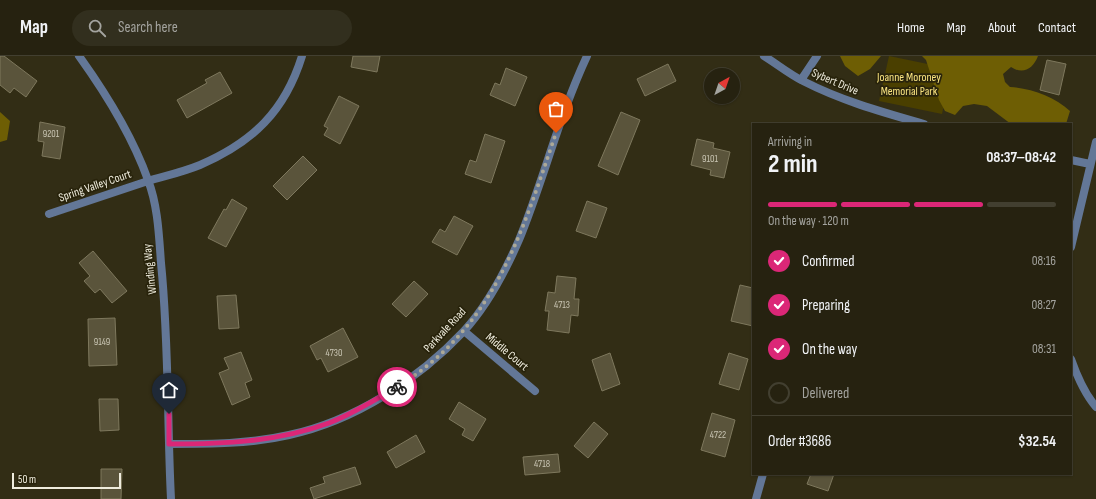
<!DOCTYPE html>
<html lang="en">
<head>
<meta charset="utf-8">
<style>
	body { margin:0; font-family:"Sofia Sans Condensed",sans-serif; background:#322f1e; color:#f1f3f6; height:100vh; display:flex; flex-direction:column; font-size:15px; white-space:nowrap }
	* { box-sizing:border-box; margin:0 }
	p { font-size:13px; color:#a4a49f }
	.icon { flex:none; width:22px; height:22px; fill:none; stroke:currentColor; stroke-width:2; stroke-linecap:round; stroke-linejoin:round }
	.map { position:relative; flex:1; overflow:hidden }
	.panel { position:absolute; left:752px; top:67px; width:320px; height:352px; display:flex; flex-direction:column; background:#262210; border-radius:0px; box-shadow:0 1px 3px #0004,0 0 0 1px #423f30 }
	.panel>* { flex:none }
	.needle { width:26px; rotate:40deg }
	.tools { position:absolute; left:704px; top:12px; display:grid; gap:8px }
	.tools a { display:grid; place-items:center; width:36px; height:36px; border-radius:50%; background:#262210; box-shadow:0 1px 3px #0004,0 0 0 1px #423f30; font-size:20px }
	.scale { position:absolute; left:12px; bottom:10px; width:109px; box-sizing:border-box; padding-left:4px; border:2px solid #efecdd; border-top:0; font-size:11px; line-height:14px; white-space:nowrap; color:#efecdd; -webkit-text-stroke:3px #28230b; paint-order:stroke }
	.pin { position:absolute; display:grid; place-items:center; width:34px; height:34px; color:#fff; margin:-41px -17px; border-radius:50% 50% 50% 0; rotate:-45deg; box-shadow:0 0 4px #0007 }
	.pin .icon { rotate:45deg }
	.courier { position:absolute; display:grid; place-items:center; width:40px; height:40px; margin:-20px; border:3px solid #db2777; border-radius:50%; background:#fff; color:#222; box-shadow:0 1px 5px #0007 }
	.overview em { font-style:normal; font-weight:700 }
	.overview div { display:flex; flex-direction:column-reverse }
	.overview { display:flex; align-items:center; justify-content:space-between; height:68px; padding:0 16px }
	h1 { font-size:26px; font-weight:700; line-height:30px }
	.bar { display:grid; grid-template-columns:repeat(4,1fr); gap:6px 4px; align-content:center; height:48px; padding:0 16px }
	.bar i { height:5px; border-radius:3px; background:#423f30 }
	.bar .on { background:#db2777 }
	.bar p { grid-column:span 4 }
	.line { display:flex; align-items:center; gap:10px; padding:0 16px; border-top:1px solid #423f30 }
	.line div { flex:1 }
	ol { padding:0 16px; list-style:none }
	li { display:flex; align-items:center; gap:12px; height:44px }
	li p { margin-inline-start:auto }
	li .icon { padding:4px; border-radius:50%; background:#db2777; color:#fff; stroke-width:4 }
	li:last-child { color:#a4a49f }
	li i { width:22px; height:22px; border:2px solid #423f30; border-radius:50% }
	header { display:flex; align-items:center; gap:24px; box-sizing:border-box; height:56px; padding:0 20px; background:#262210; border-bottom:1px solid #423f30 }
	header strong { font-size:19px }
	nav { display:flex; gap:22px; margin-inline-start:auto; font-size:14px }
	.search { width:280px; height:36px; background:#322f1e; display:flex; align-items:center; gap:10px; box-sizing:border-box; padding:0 14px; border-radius:22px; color:#a4a49f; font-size:15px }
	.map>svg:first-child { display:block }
	.green { fill:#4a3f00 }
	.forest { fill:#6e5e04 }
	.building { fill:#5a543b; stroke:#7e785d }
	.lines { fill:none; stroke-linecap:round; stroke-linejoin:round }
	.street { stroke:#637797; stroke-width:8 }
	.done { stroke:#ada997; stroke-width:4; stroke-dasharray:0 7.2 }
	.route { stroke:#db2777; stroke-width:5 }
	.labels { text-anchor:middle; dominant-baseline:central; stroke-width:3.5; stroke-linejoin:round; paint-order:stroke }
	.number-label { font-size:10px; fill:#cac6b4 }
	.park-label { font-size:12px; fill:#fbe581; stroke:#28230b }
	.street-label { font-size:12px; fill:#efecdd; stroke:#28230b }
</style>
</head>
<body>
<header>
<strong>Map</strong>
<div class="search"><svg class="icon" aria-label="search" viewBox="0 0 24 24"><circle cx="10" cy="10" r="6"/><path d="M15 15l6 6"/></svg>Search here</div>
<nav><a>Home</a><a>Map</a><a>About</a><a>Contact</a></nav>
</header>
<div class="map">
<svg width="1096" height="443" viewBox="0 0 1096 443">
	<rect width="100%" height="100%" fill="#322d15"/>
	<path class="green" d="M889 0 952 13 942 58 879 45Z"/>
	<path class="forest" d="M840 0H881L870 13 858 20 845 10Z
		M922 0H1038C1033 13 1023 19 1011 11L1003 18 1005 26 1010 31C1030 32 1055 41 1070 55L1066 68H1011L987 50 974 48 963 50 955 59 945 55 939 44 926 4Z
		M0 56 10 65 7 84 0 86Z"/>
	<path class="building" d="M0 0H4L37 25 26 41 14 32 10 37 0 29Z
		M353 0H380L377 16 351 11Z
		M1047 4 1066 8 1059 39 1040 34Z
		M668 8 676 25 645 40 637 23Z
		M506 12 527 21 515 50 490 39 495 27 500 29Z
		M220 16 232 37 187 62 177 44 207 27 205 24Z
		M339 40 359 50 340 88 324 79 328 72 324 70Z
		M621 56 640 64 618 119 598 110Z
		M40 66 65 71 60 103 42 100 44 86 38 85Z
		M485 78 505 85 491 127 465 118 470 104 476 106Z
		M697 83 714 87 713 92 730 96 724 122 710 119 711 114 691 109Z
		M303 100 317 114 287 144 273 130Z
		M232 143 247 152 226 191 208 182 224 153 226 154Z
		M587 145 607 152 596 182 576 175Z
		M454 160 473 170 457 199 432 186 440 173 445 176Z
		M93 195 127 235 112 247 100 233 95 237 84 225 90 220 79 207Z
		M557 220 576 222 574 243H579L578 260 571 259 569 277 547 274 549 255H545L548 236 555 237Z
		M414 225 428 238 406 261 392 248Z
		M740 229 753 232V270L731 265Z
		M236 239 239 272 219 273 217 240Z
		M115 262 117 309 89 310 88 263Z
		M343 272 358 301 328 316 321 302 317 304 310 290Z
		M241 296 252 324 245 327 250 341 232 349 219 317 229 313 224 302Z
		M610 297 620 328 602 335 592 304Z
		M729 297 748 303 739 334 719 328Z
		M99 343H118L119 374 100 375Z
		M459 346 486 363 473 385 462 379 465 373 449 363Z
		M712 357 735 364 725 401 701 394Z
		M594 366 608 378 588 402 574 390Z
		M416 379 425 396 396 412 387 396Z
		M558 398 560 416 525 419 523 401Z
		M355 411 361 428 314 443 310 432 325 427 323 421Z
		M101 413H122L121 443H101Z
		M811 418H834L828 435 807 428Z"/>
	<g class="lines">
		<path class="street" d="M79 0C107 39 132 79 148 124 158 150 159 180 161 207 169 286 167 364 171 443
			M764 0C777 8 789 18 803 25 842 45 882 56 924 68
			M801 24 817 0
			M1071 104 1090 108
			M49 158C82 147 115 136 148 125 165 120 183 116 200 109 253 86 285 55 302 0
			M1071 191 1096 86
			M464 275 535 335
			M1071 303C1077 320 1084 337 1096 351
			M169 388C210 388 250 388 289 379 354 365 418 324 464 275 487 250 505 216 519 184 544 123 559 60 587 0
			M756 443 763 418"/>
	</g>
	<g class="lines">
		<path class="done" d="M397 331C495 271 521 179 556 77"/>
		<path class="route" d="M169 358V388C224 388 277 386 329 367 353 358 375 344 397 331"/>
	</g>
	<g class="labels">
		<g class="number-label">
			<text x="51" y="78">9201</text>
			<text x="710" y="103">9101</text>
			<text x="562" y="249">4713</text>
			<text x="102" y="286">9149</text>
			<text x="334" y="297">4730</text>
			<text x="718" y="379">4722</text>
			<text x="542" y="408">4718</text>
		</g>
		<g class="park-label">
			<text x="909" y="21">Joanne Moroney<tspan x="909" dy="14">Memorial Park</tspan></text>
		</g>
		<g class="street-label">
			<text transform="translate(835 26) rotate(23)">Sybert Drive</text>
			<text transform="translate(95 130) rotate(-19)">Spring Valley Court</text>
			<text transform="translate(150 213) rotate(-96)">Winding Way</text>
			<text transform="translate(445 274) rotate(-47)">Parkvale Road</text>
			<text transform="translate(507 296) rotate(40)">Middle Court</text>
		</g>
	</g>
</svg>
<div class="tools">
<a><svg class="needle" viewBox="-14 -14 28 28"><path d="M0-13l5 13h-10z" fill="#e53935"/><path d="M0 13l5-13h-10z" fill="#a4a49f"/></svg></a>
</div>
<div class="scale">50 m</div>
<div class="pin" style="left:556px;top:77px;background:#ea580c"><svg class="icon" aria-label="bag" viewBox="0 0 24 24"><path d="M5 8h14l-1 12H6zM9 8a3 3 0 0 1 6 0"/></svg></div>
<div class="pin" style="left:169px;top:358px;background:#1f2937"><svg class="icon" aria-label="home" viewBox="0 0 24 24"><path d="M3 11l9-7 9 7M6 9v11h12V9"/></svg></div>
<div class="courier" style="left:397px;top:331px"><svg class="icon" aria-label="bike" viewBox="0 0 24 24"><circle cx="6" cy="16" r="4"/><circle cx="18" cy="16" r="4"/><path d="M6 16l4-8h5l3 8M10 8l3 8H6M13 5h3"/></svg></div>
<section class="panel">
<div class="overview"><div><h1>2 min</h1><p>Arriving in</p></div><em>08:37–08:42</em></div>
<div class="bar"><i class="on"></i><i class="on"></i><i class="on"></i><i></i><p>On the way · 120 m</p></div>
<ol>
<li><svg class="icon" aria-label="check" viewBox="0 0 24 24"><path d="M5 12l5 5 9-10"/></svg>Confirmed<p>08:16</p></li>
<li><svg class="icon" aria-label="check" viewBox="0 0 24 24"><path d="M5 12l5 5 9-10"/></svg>Preparing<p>08:27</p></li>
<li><svg class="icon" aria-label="check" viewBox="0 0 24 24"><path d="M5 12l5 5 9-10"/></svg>On the way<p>08:31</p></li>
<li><i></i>Delivered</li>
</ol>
<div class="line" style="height:52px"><div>Order #3686</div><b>$32.54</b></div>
</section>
</div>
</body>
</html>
